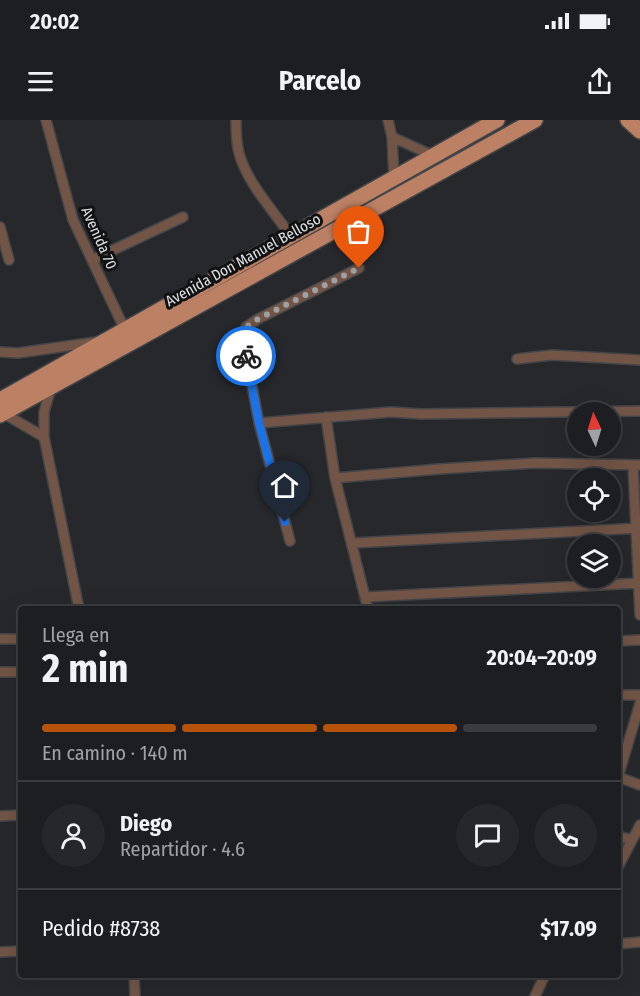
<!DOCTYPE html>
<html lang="es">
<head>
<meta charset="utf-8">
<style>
	body { margin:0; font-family:"Fira Sans Condensed",sans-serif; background:#25272a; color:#f1f3f6; height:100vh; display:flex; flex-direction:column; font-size:22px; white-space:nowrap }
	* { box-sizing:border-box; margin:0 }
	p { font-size:20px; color:#a0a2a5 }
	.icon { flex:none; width:33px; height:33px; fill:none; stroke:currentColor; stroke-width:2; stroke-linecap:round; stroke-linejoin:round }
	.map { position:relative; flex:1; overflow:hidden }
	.details { position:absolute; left:18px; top:486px; width:603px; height:372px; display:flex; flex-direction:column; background:#1c1e21; border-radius:6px; box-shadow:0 6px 24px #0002,0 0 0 2px #3a3c3f }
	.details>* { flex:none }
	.needle { width:39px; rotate:356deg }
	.buttons { position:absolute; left:567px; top:282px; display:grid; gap:12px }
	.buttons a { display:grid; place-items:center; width:54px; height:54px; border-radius:50%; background:#1c1e21; box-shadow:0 6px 24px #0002,0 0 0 2px #3a3c3f; font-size:30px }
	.pin { position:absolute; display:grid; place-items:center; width:51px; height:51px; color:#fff; margin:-62px -26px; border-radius:50% 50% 50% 0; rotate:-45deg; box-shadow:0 0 6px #0007 }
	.pin .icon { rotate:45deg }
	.courier { position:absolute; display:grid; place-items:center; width:60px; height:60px; margin:-30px; border:4px solid #1a73e8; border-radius:50%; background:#fff; color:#222; box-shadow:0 2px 8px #0007 }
	.summary em { font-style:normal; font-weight:700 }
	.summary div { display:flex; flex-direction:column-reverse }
	.summary { display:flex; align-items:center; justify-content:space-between; height:102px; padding:0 24px }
	h1 { font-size:39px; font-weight:700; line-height:45px }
	.bar { display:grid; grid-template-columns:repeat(4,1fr); gap:9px 6px; align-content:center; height:72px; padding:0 24px }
	.bar i { height:8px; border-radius:4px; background:#3a3c3f }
	.bar .current { background:#b45309 }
	.bar p { grid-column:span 4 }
	.line { display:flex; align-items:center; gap:15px; padding:0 24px; border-top:2px solid #3a3c3f }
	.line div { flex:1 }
	.round { display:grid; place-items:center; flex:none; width:63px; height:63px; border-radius:32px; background:#25272a }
	.status { display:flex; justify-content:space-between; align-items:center; height:42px; padding:0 30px; background:#1c1e21; direction:ltr }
	.status svg { height:16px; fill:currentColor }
	header { display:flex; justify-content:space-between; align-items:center; height:78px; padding:0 24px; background:#1c1e21; font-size:27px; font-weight:700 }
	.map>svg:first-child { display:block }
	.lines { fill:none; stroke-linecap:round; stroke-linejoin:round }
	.street-casing { stroke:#444549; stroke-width:12 }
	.primary-casing { stroke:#444549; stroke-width:18 }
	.street { stroke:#725547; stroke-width:9 }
	.primary { stroke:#bc8064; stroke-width:15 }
	.done { stroke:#9ea0a3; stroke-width:6; stroke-dasharray:0 10.8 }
	.route { stroke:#1a73e8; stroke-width:8 }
	.labels { text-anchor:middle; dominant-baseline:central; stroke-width:6; stroke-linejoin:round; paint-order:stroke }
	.street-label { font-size:15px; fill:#dfe0e3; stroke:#101112 }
</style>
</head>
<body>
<div class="status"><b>20:02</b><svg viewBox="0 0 49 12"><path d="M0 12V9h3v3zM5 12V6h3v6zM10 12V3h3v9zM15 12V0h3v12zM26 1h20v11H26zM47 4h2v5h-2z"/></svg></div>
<header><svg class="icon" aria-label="menu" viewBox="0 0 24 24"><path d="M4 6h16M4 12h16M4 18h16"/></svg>Parcelo<svg class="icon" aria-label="share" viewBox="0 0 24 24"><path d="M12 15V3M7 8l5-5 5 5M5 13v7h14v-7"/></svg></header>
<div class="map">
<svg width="640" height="876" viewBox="0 0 640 876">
	<rect width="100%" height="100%" fill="#26282c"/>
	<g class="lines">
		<g class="street-casing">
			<path id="street" d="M46 0 73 100 125 210
				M236 0C236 11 236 22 239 33 246 61 274 92 291 116
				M388 0 392 17 394 59
				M392 17 434 36
				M0 107 9 140
				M92 140 183 97
				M0 232 18 233 96 222
				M517 239 552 235 640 240
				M51 268 44 292V317L79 489
				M3 293 44 317
				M326 297 335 358 368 489
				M259 303 391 292 421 294 640 291
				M633 345 640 495
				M335 358 439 349 535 343 640 345
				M290 421 259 303 243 218 246 207 258 199 359 148
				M353 423 640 408
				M365 477 640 463
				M0 519H21
				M618 521 640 520
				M0 552H21
				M618 575H640
				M618 657 640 583
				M618 657 640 665
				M0 696 21 695
				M618 716 632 720
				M618 747 640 705
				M618 824 640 822
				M0 832 21 831
				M134 855 135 876
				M535 876 545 855"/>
		</g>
		<g class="primary-casing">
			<path id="primary" d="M628 0 640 11
				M0 280 497 0
				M0 295 535 0"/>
		</g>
		<use href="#street" class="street"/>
		<use href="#primary" class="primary"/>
	</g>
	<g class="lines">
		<path class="done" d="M246 236 243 218 246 207 258 199 359 148"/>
		<path class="route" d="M246 236 259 303 285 402"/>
	</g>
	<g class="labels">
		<g class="street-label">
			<text transform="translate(99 118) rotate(66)">Avenida 70</text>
			<text transform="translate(243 140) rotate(-29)">Avenida Don Manuel Belloso</text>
		</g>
	</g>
</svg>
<div class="buttons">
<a><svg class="needle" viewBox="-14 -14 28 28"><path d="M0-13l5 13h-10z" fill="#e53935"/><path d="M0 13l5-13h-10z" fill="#a0a2a5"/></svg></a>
<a><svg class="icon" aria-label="locate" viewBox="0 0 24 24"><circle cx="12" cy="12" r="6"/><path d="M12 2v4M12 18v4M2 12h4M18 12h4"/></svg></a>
<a><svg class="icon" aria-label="layers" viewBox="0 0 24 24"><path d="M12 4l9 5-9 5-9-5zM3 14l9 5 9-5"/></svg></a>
</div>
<div class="pin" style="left:359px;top:148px;background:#ea580c"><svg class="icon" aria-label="bag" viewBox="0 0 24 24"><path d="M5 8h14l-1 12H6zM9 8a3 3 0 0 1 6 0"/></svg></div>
<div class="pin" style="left:285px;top:402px;background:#1f2937"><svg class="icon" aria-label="home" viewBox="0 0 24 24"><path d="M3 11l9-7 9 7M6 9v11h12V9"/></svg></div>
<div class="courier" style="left:246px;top:236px"><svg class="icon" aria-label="bike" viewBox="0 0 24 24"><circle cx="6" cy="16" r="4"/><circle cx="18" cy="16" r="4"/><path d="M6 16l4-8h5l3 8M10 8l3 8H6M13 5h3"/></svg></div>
<section class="details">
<div class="summary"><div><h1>2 min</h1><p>Llega en</p></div><em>20:04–20:09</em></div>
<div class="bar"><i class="current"></i><i class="current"></i><i class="current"></i><i></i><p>En camino · 140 m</p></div>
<div class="line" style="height:108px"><a class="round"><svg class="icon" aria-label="person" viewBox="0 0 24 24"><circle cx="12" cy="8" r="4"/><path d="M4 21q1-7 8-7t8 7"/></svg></a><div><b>Diego</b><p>Repartidor · 4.6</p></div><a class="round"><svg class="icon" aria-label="chat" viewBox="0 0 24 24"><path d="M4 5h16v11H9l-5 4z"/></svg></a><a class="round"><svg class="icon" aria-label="phone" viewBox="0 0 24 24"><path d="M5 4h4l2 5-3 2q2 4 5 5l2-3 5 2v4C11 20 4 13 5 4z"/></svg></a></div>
<div class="line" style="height:78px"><div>Pedido #8738</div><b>$17.09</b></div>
</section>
</div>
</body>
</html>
